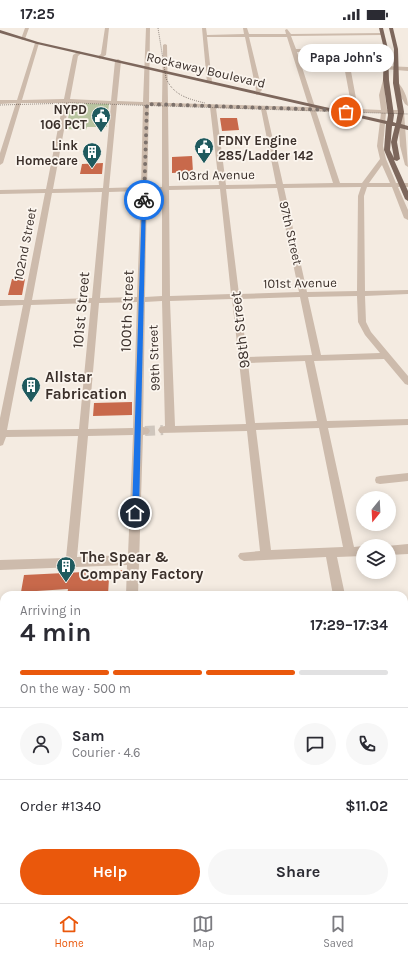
<!DOCTYPE html>
<html lang="en">
<head>
<meta charset="utf-8">
<style>
	body { margin:0; font-family:Karla,sans-serif; background:#f7f7f7; color:#2b2b33; height:100vh; display:flex; flex-direction:column; font-size:15px; white-space:nowrap }
	* { box-sizing:border-box; margin:0 }
	p { font-size:13px; color:#7c7c81 }
	.icon { flex:none; width:22px; height:22px; fill:none; stroke:currentColor; stroke-width:2; stroke-linecap:round; stroke-linejoin:round }
	.map { position:relative; flex:1; overflow:hidden }
	.side { position:absolute; left:0px; top:563px; width:408px; height:312px; display:flex; flex-direction:column; background:#fff; border-radius:12px 12px 0 0; box-shadow:0 2px 10px #0003 }
	.side>* { flex:none }
	.needle { width:26px; rotate:198deg }
	.fabs { position:absolute; left:356px; top:463px; display:grid; gap:8px }
	.fabs a { display:grid; place-items:center; width:40px; height:40px; border-radius:50%; background:#fff; box-shadow:0 2px 10px #0003; font-size:20px }
	.pin { position:absolute; display:grid; place-items:center; width:34px; height:34px; color:#fff; margin:-17px; border:2px solid #fff; border-radius:50%; box-shadow:0 1px 4px #0007 }
	.courier { position:absolute; display:grid; place-items:center; width:40px; height:40px; margin:-20px; border:3px solid #1a73e8; border-radius:50%; background:#fff; color:#222; box-shadow:0 1px 5px #0007 }
	.bubble { position:absolute; height:28px; border-radius:14px; background:#fff; box-shadow:0 2px 10px #0003; font-size:13px; font-weight:700; line-height:28px; text-align:center }
	.headline em { font-style:normal; font-weight:700 }
	.headline div { display:flex; flex-direction:column-reverse }
	.headline { display:flex; align-items:center; justify-content:space-between; height:68px; padding:0 20px }
	h1 { font-size:26px; font-weight:700; line-height:30px }
	.bar { display:grid; grid-template-columns:repeat(4,1fr); gap:6px 4px; align-content:center; height:48px; padding:0 20px }
	.bar i { height:5px; border-radius:3px; background:#e1e1e2 }
	.bar .current { background:#ea580c }
	.bar p { grid-column:span 4 }
	.line { display:flex; align-items:center; gap:10px; padding:0 20px; border-top:1px solid #e1e1e2 }
	.line div { flex:1 }
	.round { display:grid; place-items:center; flex:none; width:42px; height:42px; border-radius:21px; background:#f7f7f7 }
	.cta { display:flex; gap:8px; margin-top:auto; padding:8px 20px }
	.cta a { flex:1; height:46px; border-radius:24px; background:#ea580c; color:#fff; font-size:16px; font-weight:700; line-height:46px; text-align:center }
	.cta a+a { background:#f7f7f7; color:#2b2b33 }
	.status { display:flex; justify-content:space-between; align-items:center; height:28px; padding:0 20px; background:#fff; direction:ltr }
	.status svg { height:11px; fill:currentColor }
	.dock { display:flex; justify-content:space-around; align-items:center; height:56px; border-top:1px solid #e1e1e2; background:#fff; font-size:11px; color:#7c7c81 }
	.dock a { display:grid; justify-items:center; gap:2px }
	.dock .current { color:#ea580c }
	.map>svg:first-child { display:block }
	.green { fill:#b8c4a0 }
	.building { fill:#c8694b }
	.lines { fill:none; stroke-linecap:round; stroke-linejoin:round }
	.minor-tunnel { stroke:#cfc6bd; stroke-width:10; stroke-dasharray:10 5.5; stroke-linecap:butt }
	.minor { fill:#cdbbac; fill-rule:evenodd }
	.major { fill:#7d675c; fill-rule:evenodd }
	.rail { stroke:#3b302b; stroke-width:1; stroke-dasharray:0.5 1.5; stroke-linecap:butt }
	.route { fill:#1a73e8 }
	.done { stroke:#7c716b; stroke-width:4; stroke-dasharray:0 7.2 }
	.labels { text-anchor:middle; dominant-baseline:central; stroke-width:3.5; stroke-linejoin:round; paint-order:stroke }
	.far-street-label { font-size:13px; fill:#3b302b; stroke:#fbf5ee }
	.far-poi-label { font-size:13px; font-weight:bold; fill:#3b302b; stroke:#fbf5ee; text-anchor:end }
	.street-label { font-size:15px; fill:#3b302b; stroke:#fbf5ee }
	.poi-label { font-size:15px; font-weight:bold; fill:#3b302b; stroke:#fbf5ee; text-anchor:start }
</style>
</head>
<body>
<div class="status"><b>17:25</b><svg viewBox="0 0 49 12"><path d="M0 12V9h3v3zM5 12V6h3v6zM10 12V3h3v9zM15 12V0h3v12zM26 1h20v11H26zM47 4h2v5h-2z"/></svg></div>
<div class="map">
<svg width="408" height="875" viewBox="0 0 408 875">
	<rect width="100%" height="100%" fill="#f4ebe1"/>
	<path class="green" d="M71 75 109 76 107 92H104V94H107V99H87L86 102 66 101Z"/>
	<path class="building" d="M220 90H237L239 102 222 103Z
		M192 128 193 144 172 145V129Z
		M103 135 102 146H80L82 136Z
		M12 251H25L22 267H8Z
		M132 374V387L93 388 94 375Z
		M124 542V550H109L108 567H67L68 561 21 564 24 547Z"/>
	<g class="lines">
		<path class="minor-tunnel" d="M145 403 163 402"/>
		<path class="minor" d="M25 0H29L25 11 23 12 21 11Z
			M105 0H109L106 27 100 31 97 29 101 26Z
			M146 0H150L149 74H162L163 17 165 16 167 17 168 75 309 79 287 9H249L262 62 257 67 254 65 256 62 245 9H207L212 54 207 55 202 0H206L207 7 244 6 243 0H247L249 6H286L285 2 287 1 291 6 382 5 384 6 382 7 291 8 296 21 388 20V22H386L344 23 350 38 358 81 381 82 379 67 383 52 386 50 389 52 385 67 387 82H401L404 84 408 139 405 137 400 118 398 86 386 85 383 118 386 131 396 155H408V159H398L408 182V192L404 190 392 159H367L364 168 365 263 408 262V266L365 268 366 294 371 304 408 348V357L405 356 384 331 314 333 327 393 408 391V397L328 400 354 519 363 518V528L337 529 345 567H333L326 529 244 533 240 531 238 528 240 525 260 523 247 403 160 405 158 402 160 399 165 398 162 273 145 274 143 399 148 400 150 403 148 406 143 407 138 567H126L127 537 0 542V532L66 530 78 408 6 409 3 417 0 418V390L23 277 0 278V272H24L45 165 0 166V162L46 161 63 75H21L3 135 0 137V125L16 75 0 76V72H17L35 15 37 14 39 15 22 72 64 71 73 27 79 23 82 25 78 28 70 71 111 73 115 33 118 31 121 33 117 73 143 74ZM297 24H339L344 38 352 81 315 79ZM69 75 111 76 103 160 53 161ZM117 76 143 77 141 159 109 160ZM149 77 162 78V159H147ZM168 78 210 79 219 157 169 158ZM216 80 261 81 276 156 226 157ZM266 81 310 83 333 155 283 156ZM316 83 381 85 377 118 380 131 362 155H340ZM382 137 390 155H369ZM361 159 358 168 357 263 307 264 284 160ZM277 160 299 264 239 266 226 161ZM220 161 231 266 170 268 169 162ZM141 163 137 269 100 270 109 164ZM147 163H162V268L145 269ZM102 164 92 270 32 272 52 165ZM357 268 358 294 365 307 380 325 321 327 308 269ZM300 269 312 327 247 329 240 271ZM232 271 246 396 175 398 170 273ZM137 274 133 400 88 401 99 275ZM91 275 79 401 7 402 31 277ZM305 333 317 393 255 395 248 335ZM319 400 343 519 271 522 256 402ZM133 407 128 527 77 529 88 408Z
			M386 38 408 39V43L384 41V39Z
			M396 53C403 58 408 70 408 78L405 76 393 55Z
			M408 445V453L380 456 376 455 375 452 376 449 380 448Z
			M408 516V526L389 527V518H387Z
			M0 617H4V629H0Z
			M404 649 408 650V663L404 662Z
			M404 857H408V873L400 871H404Z
			M4 859V871H10L0 875V860Z
			M244 871H260L261 875H245Z
			M380 871H396L397 875H381Z"/>
		<path class="major" d="M379 0H383L388 21 389 52 394 87 393 94 396 95 398 84 393 55 394 21 389 0H393L398 21 399 55 404 84 401 96 408 98V102L400 100 397 114 400 131 397 133 394 132 408 163V173L405 171 384 122 386 96 37 16 0 5V2L38 14 387 93 388 87 383 52 384 21ZM392 98H395L391 114 394 130 390 122Z
			M404 694H408V708H404Z
			M0 713H4V727H0Z
			M404 721H408V735H404Z
			M4 739V753L0 754V740Z"/>
		<path class="rail" d="M158 0 166 50C173 67 188 71 205 75
			M0 77 72 75 408 86"/>
	</g>
	<path class="route" d="M144 171 146 172 139 485 135 488 132 485 142 172Z"/>
	<g class="lines">
		<path class="done" d="M144 172 147 76 333 82 346 84"/>
	</g>
	<defs>
		<g id="civic-pin" transform="scale(1)"><path d="M0 17L-7.5 6A9.5 9.5 0 1 1 7.5 6Z" fill="#1f5a5e" stroke="#fbf5ee"/><path d="M-.6-6.5H3V-4.5H.6V-3L4-1V1h2V6H-6V1h2V-1L-.6-3ZM-1.2 2.5V6h2.4V2.5Z" fill="#fff"/></g>
		<g id="building-pin" transform="scale(1)"><path d="M0 17L-7.5 6A9.5 9.5 0 1 1 7.5 6Z" fill="#1f5a5e" stroke="#fbf5ee"/><path d="M-4-6H4V6H1V3H-1V6H-4ZM-2.5-4.3h1.7v1.8h-1.7ZM.8-4.3h1.7v1.8H.8ZM-2.5-1h1.7V.8h-1.7ZM.8-1h1.7V.8H.8Z" fill="#fff"/></g>
	</defs>
	<g fill-rule="evenodd">
		<use href="#civic-pin" x="101" y="88"/>
		<use href="#civic-pin" x="204" y="119"/>
		<use href="#building-pin" x="92" y="124"/>
		<use href="#building-pin" x="31" y="358"/>
		<use href="#building-pin" x="66" y="538"/>
	</g>
	<g class="labels">
		<g class="far-street-label">
			<text transform="translate(206 42) rotate(13)">Rockaway Boulevard</text>
			<text transform="translate(216 147) rotate(-1)">103rd Avenue</text>
			<text transform="translate(291 205) rotate(77)">97th Street</text>
			<text transform="translate(25 216) rotate(-79)">102nd Street</text>
			<text transform="translate(300 255) rotate(-1)">101st Avenue</text>
			<text transform="translate(154 330) rotate(-92)">99th Street</text>
		</g>
		<g class="far-poi-label">
			<text x="87" y="81">NYPD<tspan x="87" dy="15">106 PCT</tspan></text>
			<text x="218" y="112" text-anchor="start">FDNY Engine<tspan x="218" dy="15">285/Ladder 142</tspan></text>
			<text x="78" y="117">Link<tspan x="78" dy="15">Homecare</tspan></text>
		</g>
		<g class="street-label">
			<text transform="translate(81 282) rotate(-85)">101st Street</text>
			<text transform="translate(127 283) rotate(-88)">100th Street</text>
			<text transform="translate(240 302) rotate(-97)">98th Street</text>
		</g>
		<g class="poi-label">
			<text x="45" y="349">Allstar<tspan x="45" dy="17">Fabrication</tspan></text>
			<text x="80" y="529">The Spear &amp;<tspan x="80" dy="17">Company Factory</tspan></text>
		</g>
	</g>
</svg>
<div class="fabs">
<a><svg class="needle" viewBox="-14 -14 28 28"><path d="M0-13l5 13h-10z" fill="#e53935"/><path d="M0 13l5-13h-10z" fill="#7c7c81"/></svg></a>
<a><svg class="icon" aria-label="layers" viewBox="0 0 24 24"><path d="M12 4l9 5-9 5-9-5zM3 14l9 5 9-5"/></svg></a>
</div>
<div class="pin" style="left:346px;top:84px;background:#ea580c"><svg class="icon" aria-label="bag" viewBox="0 0 24 24"><path d="M5 8h14l-1 12H6zM9 8a3 3 0 0 1 6 0"/></svg></div>
<div class="pin" style="left:135px;top:485px;background:#1f2937"><svg class="icon" aria-label="home" viewBox="0 0 24 24"><path d="M3 11l9-7 9 7M6 9v11h12V9"/></svg></div>
<div class="courier" style="left:144px;top:172px"><svg class="icon" aria-label="bike" viewBox="0 0 24 24"><circle cx="6" cy="16" r="4"/><circle cx="18" cy="16" r="4"/><path d="M6 16l4-8h5l3 8M10 8l3 8H6M13 5h3"/></svg></div>
<div class="bubble" style="left:298px;top:16px;width:96px">Papa John's</div>
<section class="side">
<div class="headline"><div><h1>4 min</h1><p>Arriving in</p></div><em>17:29–17:34</em></div>
<div class="bar"><i class="current"></i><i class="current"></i><i class="current"></i><i></i><p>On the way · 500 m</p></div>
<div class="line" style="height:72px"><a class="round"><svg class="icon" aria-label="person" viewBox="0 0 24 24"><circle cx="12" cy="8" r="4"/><path d="M4 21q1-7 8-7t8 7"/></svg></a><div><b>Sam</b><p>Courier · 4.6</p></div><a class="round"><svg class="icon" aria-label="chat" viewBox="0 0 24 24"><path d="M4 5h16v11H9l-5 4z"/></svg></a><a class="round"><svg class="icon" aria-label="phone" viewBox="0 0 24 24"><path d="M5 4h4l2 5-3 2q2 4 5 5l2-3 5 2v4C11 20 4 13 5 4z"/></svg></a></div>
<div class="line" style="height:52px"><div>Order #1340</div><b>$11.02</b></div>
<div class="cta"><a>Help</a><a>Share</a></div>
</section>
</div>
<nav class="dock">
<a class="current"><svg class="icon" aria-label="home" viewBox="0 0 24 24"><path d="M3 11l9-7 9 7M6 9v11h12V9"/></svg>Home</a>
<a><svg class="icon" aria-label="map" viewBox="0 0 24 24"><path d="M3 6l6-2 6 2 6-2v14l-6 2-6-2-6 2zM9 4v14M15 6v14"/></svg>Map</a>
<a><svg class="icon" aria-label="saved" viewBox="0 0 24 24"><path d="M7 4h10v16l-5-4-5 4z"/></svg>Saved</a>
</nav>
</body>
</html>
